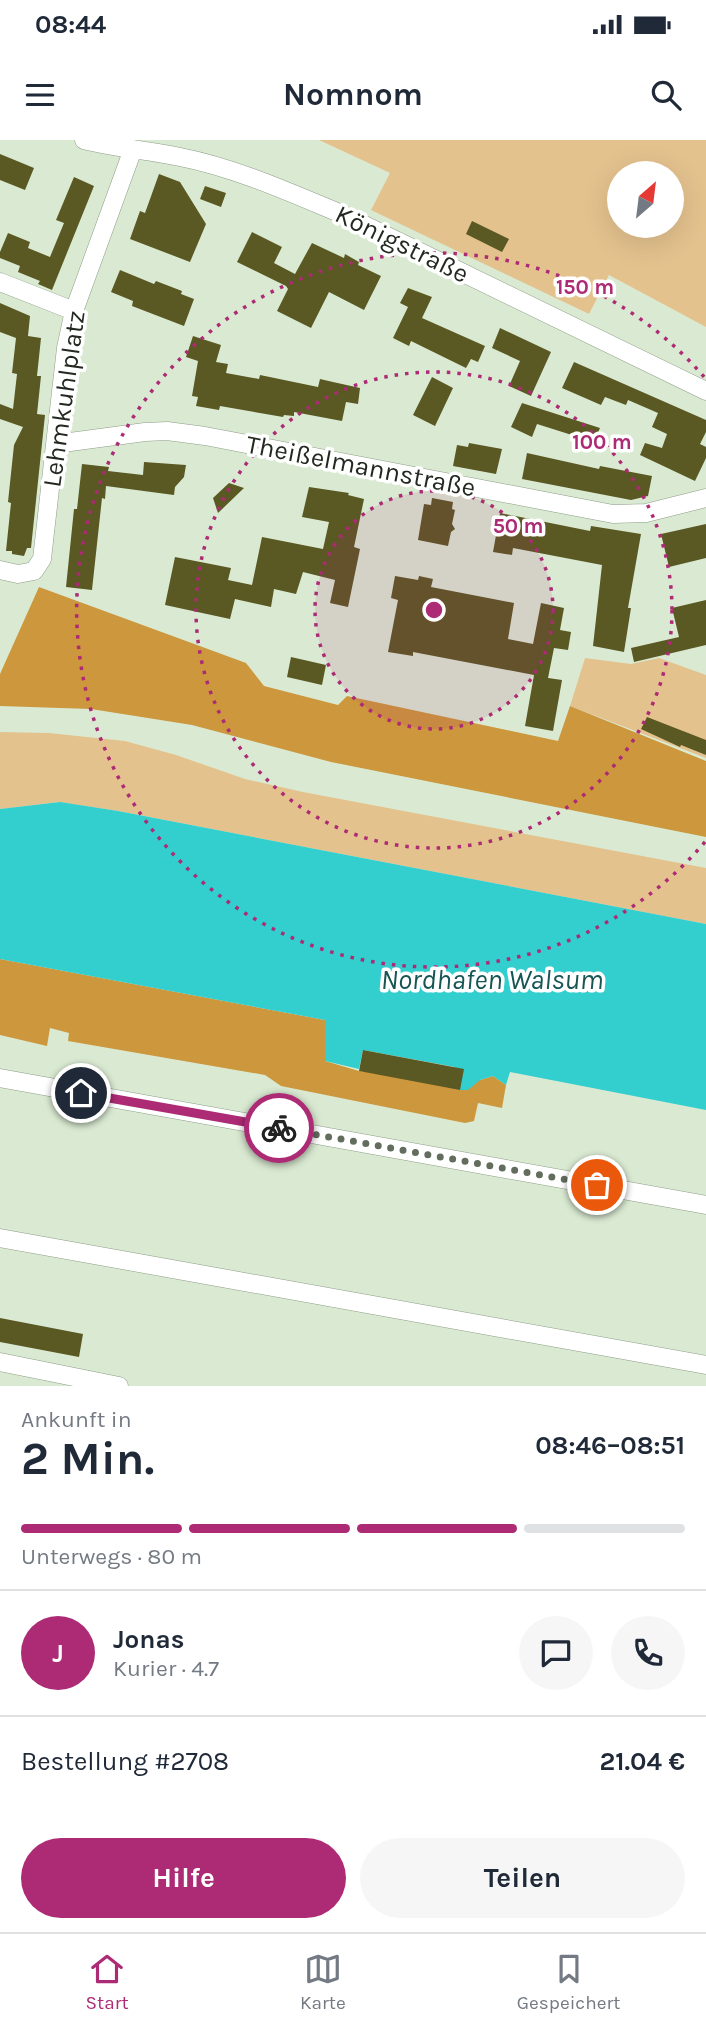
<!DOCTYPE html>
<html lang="de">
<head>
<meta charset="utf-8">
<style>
	body { margin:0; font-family:Karla,sans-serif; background:#f6f6f7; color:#1f2937; height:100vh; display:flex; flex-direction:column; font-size:26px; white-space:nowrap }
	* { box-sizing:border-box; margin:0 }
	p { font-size:23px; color:#747a83 }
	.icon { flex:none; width:38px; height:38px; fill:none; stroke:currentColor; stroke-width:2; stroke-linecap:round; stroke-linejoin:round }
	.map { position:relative; height:1246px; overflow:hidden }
	.drawer { display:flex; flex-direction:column; background:#fff; flex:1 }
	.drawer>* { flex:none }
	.needle { width:46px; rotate:28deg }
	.controls { position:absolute; left:607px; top:21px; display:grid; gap:14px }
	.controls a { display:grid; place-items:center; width:77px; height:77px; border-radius:50%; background:#fff; box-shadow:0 7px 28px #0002; font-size:35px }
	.pin { position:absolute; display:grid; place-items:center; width:60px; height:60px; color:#fff; margin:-30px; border:4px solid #fff; border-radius:50%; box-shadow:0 2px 7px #0007 }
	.courier { position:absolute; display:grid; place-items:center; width:70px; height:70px; margin:-35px; border:5px solid #ad2a75; border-radius:50%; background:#fff; color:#222; box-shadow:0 2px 9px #0007 }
	.summary em { font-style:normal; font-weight:700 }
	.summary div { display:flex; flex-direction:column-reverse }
	.summary { display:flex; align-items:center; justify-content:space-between; height:119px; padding:0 21px }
	h1 { font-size:46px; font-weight:700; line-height:52px }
	.bar { display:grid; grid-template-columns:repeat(4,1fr); gap:10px 7px; align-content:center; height:84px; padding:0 21px }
	.bar i { height:9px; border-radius:5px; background:#e0e1e3 }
	.bar .active { background:#ad2a75 }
	.bar p { grid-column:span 4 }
	.line { display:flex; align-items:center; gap:18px; padding:0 21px; border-top:2px solid #e0e1e3 }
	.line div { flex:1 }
	.round { display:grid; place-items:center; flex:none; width:74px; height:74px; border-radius:37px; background:#f6f6f7 }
	.button { display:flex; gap:14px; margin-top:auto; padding:14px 21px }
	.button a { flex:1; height:80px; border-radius:42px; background:#ad2a75; color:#fff; font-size:28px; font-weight:700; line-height:80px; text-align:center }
	.button a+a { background:#f6f6f7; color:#1f2937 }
	.status { display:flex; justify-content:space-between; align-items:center; height:49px; padding:0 35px; background:#fff; direction:ltr }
	.status svg { height:19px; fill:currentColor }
	header { display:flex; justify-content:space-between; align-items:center; height:91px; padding:0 21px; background:#fff; font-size:32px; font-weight:700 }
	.menu { display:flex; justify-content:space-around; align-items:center; height:98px; border-top:2px solid #e0e1e3; background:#fff; font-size:19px; color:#747a83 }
	.menu a { display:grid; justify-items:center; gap:4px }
	.menu .active { color:#ad2a75 }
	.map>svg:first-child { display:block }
	.green { fill:#e4c28e; fill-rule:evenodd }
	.forest { fill:#cc973d }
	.water { fill:#33cece }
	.building { fill:#5a5823 }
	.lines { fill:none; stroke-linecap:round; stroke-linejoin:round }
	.minor-casing { stroke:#8e9d87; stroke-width:19 }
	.minor { stroke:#fff; stroke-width:18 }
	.done { stroke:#636d5e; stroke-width:7; stroke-dasharray:0 12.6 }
	.route { stroke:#ad2a75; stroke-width:9 }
	.ring { fill:none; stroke:#ad2a75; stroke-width:3.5; stroke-dasharray:3.5 7 }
	.labels { text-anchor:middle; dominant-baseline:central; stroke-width:7; stroke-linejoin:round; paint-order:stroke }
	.street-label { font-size:26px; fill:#232920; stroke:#fff }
	.water-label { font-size:28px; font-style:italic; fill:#185655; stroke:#fff }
	.centre { fill:#ad2a75; stroke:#fff; stroke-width:3.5 }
	.ring-label { font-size:21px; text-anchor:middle; font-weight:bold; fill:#ad2a75; stroke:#fff; stroke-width:7; stroke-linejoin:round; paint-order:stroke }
</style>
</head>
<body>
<div class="status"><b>08:44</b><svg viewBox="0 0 49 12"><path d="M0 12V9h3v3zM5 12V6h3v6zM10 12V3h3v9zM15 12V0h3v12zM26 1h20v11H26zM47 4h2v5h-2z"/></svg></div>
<header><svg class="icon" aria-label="menu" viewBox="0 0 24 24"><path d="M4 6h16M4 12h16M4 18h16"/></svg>Nomnom<svg class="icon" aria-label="search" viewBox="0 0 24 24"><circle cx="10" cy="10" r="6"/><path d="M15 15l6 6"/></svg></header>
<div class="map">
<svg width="706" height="1246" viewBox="0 0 706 1246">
	<rect width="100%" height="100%" fill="#daead2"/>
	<path class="green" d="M319 0H706V187L609 135 589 174 371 70 390 33ZM620 33H672V86H620Z
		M585 518 631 524 659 518 706 535V618L570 566Z
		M0 592 49 593 125 601 176 615 245 639 303 652 706 728V784L118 671 59 662 0 669Z"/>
	<path class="forest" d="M39 447 246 523 264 546 338 565 347 556 558 601 570 566 706 621V697L331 622 192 585 91 569 0 566V534Z
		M0 819 325 880V921L359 931 480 940 493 936 506 945 502 968 478 963 474 981 465 983 281 946 265 935 68 901 69 893 50 888 47 906 0 895Z"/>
	<path class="water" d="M60 662 118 671 706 784V970L510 932 506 945 493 936 480 940 468 950H460L455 927 363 910 359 929 325 921V880L0 819V669Z"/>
	<path class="building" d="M0 14 34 28 25 50 0 40Z
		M159 34 180 42 206 84 190 122 130 99 140 71 145 73Z
		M74 37 94 46 52 150 38 144 40 141 18 132 20 126 0 118V112L8 93 30 102 28 108 50 117 64 83 56 80Z
		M205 46 226 53 221 67 200 59Z
		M472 81 509 99 502 112 466 94Z
		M252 92 282 107 274 123 295 134 312 103 344 118 345 114 359 122 358 125 381 136 364 170 329 152 311 188 277 171 288 149 286 146 237 122Z
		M120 130 154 144 156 141 182 151 181 154 194 159 184 186 132 166 133 161 111 152Z
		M408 148 432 157 422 178 485 206 478 222 471 219 466 228 411 201 409 206 393 198 408 167 400 163Z
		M0 163 30 176 28 196 41 198 37 236H41L37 274 45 275 31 408H27L24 416 12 414V411H6L11 363 8 362 14 305 23 287 0 279V264L13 269 17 234 12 233 16 198 0 192Z
		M500 188 551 212 531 256 509 246 520 221 492 208Z
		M193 196 221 205 216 222 228 224 226 233 259 239 260 235 318 247 320 239 333 242 360 248 358 264 346 262 342 281 294 272V276L284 275 283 277 220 266 219 270 196 266 198 257 192 256 198 221 186 217Z
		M574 222 706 280V292L700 304 706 307V318L695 341 640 315 645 303 662 308 667 294 652 287 658 273 628 260 626 265 605 257 601 265 562 248Z
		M432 237 453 248 435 286 413 275Z
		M522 263 600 288 594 302 537 284 532 297 511 287Z
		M469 303 502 309 496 334 453 326 457 305 468 307Z
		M527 313 599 329 600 326 652 336 648 356 631 360 522 339Z
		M144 322 186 325 184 337 175 347 174 355 106 346 105 359 102 358 92 450 66 447 74 369H77L82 324 109 327 108 331 143 335Z
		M229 343 244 348 218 373 213 358Z
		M309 347 349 353 348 355 364 359 354 407 360 409 348 467 330 463 335 440 303 432 296 454 274 449 271 467 235 459 230 479 165 465 175 417 231 428 228 440 252 445 262 397 323 409 329 382 302 377Z
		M432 358 453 362 452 369 455 370 452 384 455 389 451 392 448 406 418 400 424 364 431 365Z
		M500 373 590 391 591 386 641 394 628 468H631L624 512 593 506 602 425 513 408 512 415 493 412Z
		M706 384V418L669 427 661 394Z
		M395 436 418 440 419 436 433 439 431 447 514 463 508 499 533 504 541 463 564 468 560 490 571 492 568 510 554 508 548 538 562 540 553 591 525 586 534 535 413 512V516L388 512 398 460 391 458Z
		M706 460V505L634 522 631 508 679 497 672 468Z
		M291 517 326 525 322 545 287 537Z
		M647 577 706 600V615L681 605 680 607 641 589Z
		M363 910 464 929 460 950 359 931Z
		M0 1178 83 1194 79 1217 0 1202Z"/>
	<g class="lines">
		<g class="minor-casing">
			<path id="minor" d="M84 0C115 8 148 10 180 17 236 28 291 53 344 75L706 251
				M0 142 74 171
				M55 304 145 292 167 291 205 296 613 374 646 373 706 358
				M0 430 18 434 34 431 42 419 66 208 74 171 133 9
				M0 938 706 1065
				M0 1098 706 1225
				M0 1222 119 1246"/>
		</g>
		<use href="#minor" class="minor"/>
	</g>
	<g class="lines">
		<path class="done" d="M279 988 597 1045"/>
		<path class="route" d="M81 953 279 988"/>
	</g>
	<circle cx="434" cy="470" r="119" fill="#ad2a75" fill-opacity=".12"/>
	<g class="ring">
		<circle cx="434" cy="470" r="119"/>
		<circle cx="434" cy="470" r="238"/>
		<path d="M705 702A357 357 0 1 1 705 238"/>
	</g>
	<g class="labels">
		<g class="street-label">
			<text transform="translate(402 104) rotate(26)">Königstraße</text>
			<text transform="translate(64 259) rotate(-82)">Lehmkuhlplatz</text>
			<text transform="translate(361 326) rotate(11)">Theißelmannstraße</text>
		</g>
		<g class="water-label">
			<text x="492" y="839">Nordhafen Walsum</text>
		</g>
	</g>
	<circle cx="434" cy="470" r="10" class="centre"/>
	<g class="ring-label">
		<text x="585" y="154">150 m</text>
		<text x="602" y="309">100 m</text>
		<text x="518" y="393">50 m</text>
	</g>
</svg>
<div class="controls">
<a><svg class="needle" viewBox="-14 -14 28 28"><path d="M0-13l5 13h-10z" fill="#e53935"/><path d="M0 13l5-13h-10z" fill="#747a83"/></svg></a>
</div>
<div class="pin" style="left:597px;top:1045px;background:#ea580c"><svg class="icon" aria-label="bag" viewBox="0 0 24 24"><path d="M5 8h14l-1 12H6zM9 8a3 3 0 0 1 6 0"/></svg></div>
<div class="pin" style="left:81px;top:953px;background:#1f2937"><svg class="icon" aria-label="home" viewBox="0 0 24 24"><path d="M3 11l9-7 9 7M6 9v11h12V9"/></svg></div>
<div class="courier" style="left:279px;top:988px"><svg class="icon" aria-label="bike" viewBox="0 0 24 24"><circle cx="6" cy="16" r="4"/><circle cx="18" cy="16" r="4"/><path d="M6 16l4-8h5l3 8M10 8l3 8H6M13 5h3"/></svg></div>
</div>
<section class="drawer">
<div class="summary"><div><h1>2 Min.</h1><p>Ankunft in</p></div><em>08:46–08:51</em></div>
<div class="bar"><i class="active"></i><i class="active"></i><i class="active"></i><i></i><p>Unterwegs · 80 m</p></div>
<div class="line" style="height:126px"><b class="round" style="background:#ad2a75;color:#fff">J</b><div><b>Jonas</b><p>Kurier · 4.7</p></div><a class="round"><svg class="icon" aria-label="chat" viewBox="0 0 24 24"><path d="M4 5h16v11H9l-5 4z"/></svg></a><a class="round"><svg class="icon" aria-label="phone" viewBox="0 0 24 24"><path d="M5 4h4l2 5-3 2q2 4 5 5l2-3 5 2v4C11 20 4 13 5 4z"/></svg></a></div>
<div class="line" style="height:91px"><div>Bestellung #2708</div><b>21.04 €</b></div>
<div class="button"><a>Hilfe</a><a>Teilen</a></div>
</section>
<nav class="menu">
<a class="active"><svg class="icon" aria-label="home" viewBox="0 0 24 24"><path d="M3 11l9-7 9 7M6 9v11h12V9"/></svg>Start</a>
<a><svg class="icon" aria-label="map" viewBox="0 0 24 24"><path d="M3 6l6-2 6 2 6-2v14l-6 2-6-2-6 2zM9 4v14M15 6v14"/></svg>Karte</a>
<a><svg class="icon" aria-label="saved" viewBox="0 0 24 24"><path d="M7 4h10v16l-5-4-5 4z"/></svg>Gespeichert</a>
</nav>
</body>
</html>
